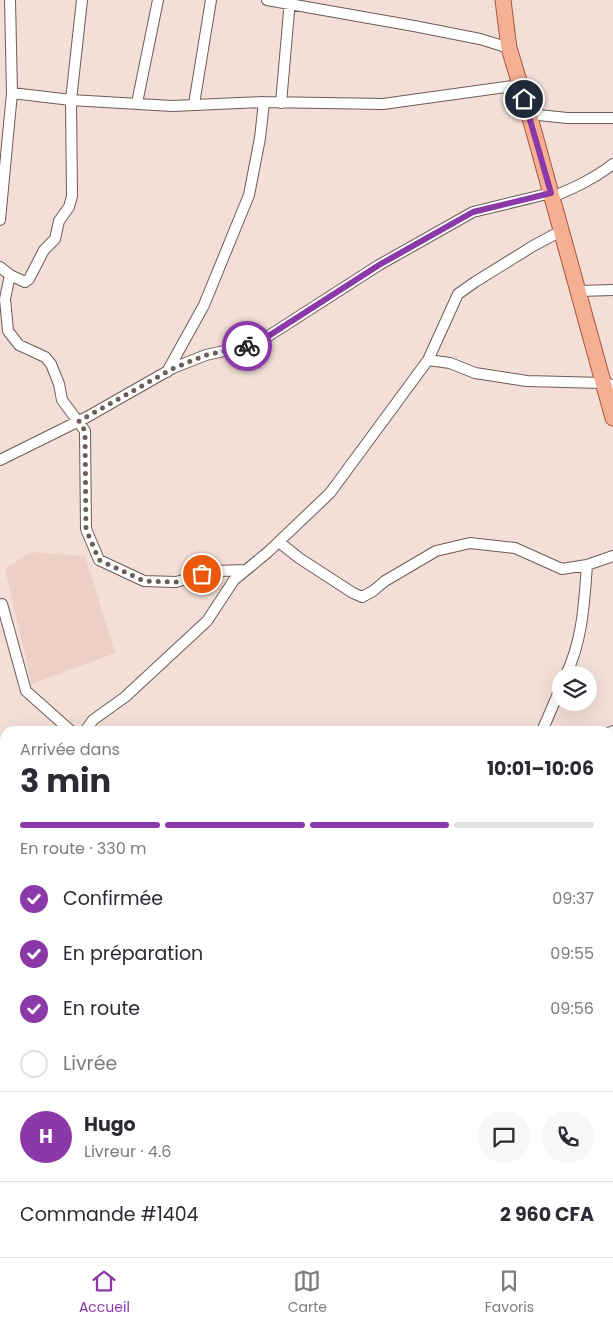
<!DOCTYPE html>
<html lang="fr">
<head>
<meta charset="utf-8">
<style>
	body { margin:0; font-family:Poppins,sans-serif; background:#f7f7f7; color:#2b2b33; height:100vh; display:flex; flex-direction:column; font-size:19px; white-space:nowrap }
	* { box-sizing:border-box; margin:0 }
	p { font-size:16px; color:#7c7c81 }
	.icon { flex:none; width:28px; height:28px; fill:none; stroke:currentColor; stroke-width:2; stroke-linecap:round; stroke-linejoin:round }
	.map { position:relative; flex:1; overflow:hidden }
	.panel { position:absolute; left:0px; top:726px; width:614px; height:531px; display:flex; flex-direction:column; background:#fff; border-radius:15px 15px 0 0; box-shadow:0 5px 20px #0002 }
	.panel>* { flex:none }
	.buttons { position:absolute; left:552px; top:666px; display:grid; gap:10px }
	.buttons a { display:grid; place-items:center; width:45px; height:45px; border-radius:50%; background:#fff; box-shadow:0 5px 20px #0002; font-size:25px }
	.pin { position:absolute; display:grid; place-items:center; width:42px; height:42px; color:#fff; margin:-21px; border:2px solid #fff; border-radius:50%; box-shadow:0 1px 5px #0007 }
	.courier { position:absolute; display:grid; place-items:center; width:50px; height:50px; margin:-25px; border:4px solid #8b39a8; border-radius:50%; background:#fff; color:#222; box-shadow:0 1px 6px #0007 }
	.head em { font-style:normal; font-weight:700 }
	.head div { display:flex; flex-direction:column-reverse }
	.head { display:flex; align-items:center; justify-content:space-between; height:85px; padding:0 20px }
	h1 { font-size:32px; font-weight:700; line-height:38px }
	.bar { display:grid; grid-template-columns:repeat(4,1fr); gap:8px 5px; align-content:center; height:60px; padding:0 20px }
	.bar i { height:6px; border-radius:4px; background:#e1e1e2 }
	.bar .active { background:#8b39a8 }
	.bar p { grid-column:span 4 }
	.line { display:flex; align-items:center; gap:12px; padding:0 20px; border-top:1px solid #e1e1e2 }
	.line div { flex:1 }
	.round { display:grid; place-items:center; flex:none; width:52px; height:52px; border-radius:26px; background:#f7f7f7 }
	ol { padding:0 20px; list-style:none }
	li { display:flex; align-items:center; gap:15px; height:55px }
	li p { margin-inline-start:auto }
	li .icon { padding:5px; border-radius:50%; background:#8b39a8; color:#fff; stroke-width:4 }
	li:last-child { color:#7c7c81 }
	li i { width:28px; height:28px; border:2px solid #e1e1e2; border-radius:50% }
	.tab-bar { display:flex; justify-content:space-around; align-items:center; height:70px; border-top:1px solid #e1e1e2; background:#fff; font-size:14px; color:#7c7c81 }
	.tab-bar a { display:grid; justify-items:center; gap:2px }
	.tab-bar .active { color:#8b39a8 }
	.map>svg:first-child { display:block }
	.built { fill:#ecd0c5 }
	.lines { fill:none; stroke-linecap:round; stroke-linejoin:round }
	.street-casing { stroke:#6d5c56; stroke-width:12 }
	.primary-casing { stroke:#a75738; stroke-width:17 }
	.street { stroke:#fff; stroke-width:10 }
	.primary { stroke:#f5af93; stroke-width:15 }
	.done { stroke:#6a5e5a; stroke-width:5; stroke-dasharray:0 9 }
	.route { stroke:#8b39a8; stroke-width:6 }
</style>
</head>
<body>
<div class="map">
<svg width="613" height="1257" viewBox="0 0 613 1257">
	<rect width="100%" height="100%" fill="#f3dfd7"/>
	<path class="built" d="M30 552 85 556 115 653 32 684 5 569Z"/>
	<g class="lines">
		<g class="street-casing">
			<path id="street" d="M10 0 12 93 71 100 172 106 264 102 383 104 520 85
				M267 0 414 26 480 39 509 48
				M137 103 158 0
				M281 103 290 0
				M194 104 211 0
				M529 114 567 118H613
				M552 197C574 188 594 179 613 164
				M0 220 12 93
				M0 267 10 275 5 299 8 331 19 345 45 357 51 364 59 384 62 400 85 431 86 529 99 560 144 581 176 582 215 571 246 570
				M10 275 25 282 29 279 44 250 55 239 59 221 69 207 72 196 71 100 82 0
				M578 291 613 290
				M428 360 450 363 475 373 527 381 603 383 613 385
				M167 372 204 305 249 195 260 138 264 102
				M0 460 87 417 173 368 206 355 256 344 379 265 473 212 551 193
				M279 542 299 558 353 593 362 597 373 591 385 581 436 551 470 543 515 548 562 569 587 565
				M2 604 26 691 71 731
				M566 675C583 638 584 604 587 565L613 556
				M85 731 93 720 125 697 207 621 234 580 268 552 330 493 428 360 458 294 475 282 533 246 561 231
				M542 731 561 687
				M609 733 613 731
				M0 831 5 827
				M0 897 5 896
				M609 933 613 894
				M609 1061H613
				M0 1096 5 1095
				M609 1123 613 1124
				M0 1234 5 1232
				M576 1252 613 1256
				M438 1257 439 1252"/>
		</g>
		<g class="primary-casing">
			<path id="primary" d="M503 0 509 48 529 114 613 418"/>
		</g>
		<use href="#street" class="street"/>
		<use href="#primary" class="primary"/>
	</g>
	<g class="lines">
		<path class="done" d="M202 574 176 582 144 581 99 560 86 529 85 431 79 421 174 368 206 355 247 346"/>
		<path class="route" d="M247 346 256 344 379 265 473 212 551 193 524 99"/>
	</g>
</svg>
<div class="buttons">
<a><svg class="icon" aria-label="layers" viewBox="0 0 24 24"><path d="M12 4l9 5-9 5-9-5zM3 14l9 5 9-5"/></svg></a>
</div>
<div class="pin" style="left:202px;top:574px;background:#ea580c"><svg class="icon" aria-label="bag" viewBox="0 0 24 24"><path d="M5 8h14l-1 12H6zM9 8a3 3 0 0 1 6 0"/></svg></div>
<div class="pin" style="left:524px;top:99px;background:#1f2937"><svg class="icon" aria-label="home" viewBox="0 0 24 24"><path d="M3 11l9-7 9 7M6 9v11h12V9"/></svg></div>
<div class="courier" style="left:247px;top:346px"><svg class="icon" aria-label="bike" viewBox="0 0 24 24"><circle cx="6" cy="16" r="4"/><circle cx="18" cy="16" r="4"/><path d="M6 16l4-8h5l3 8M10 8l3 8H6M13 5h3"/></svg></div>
<section class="panel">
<div class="head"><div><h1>3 min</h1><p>Arrivée dans</p></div><em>10:01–10:06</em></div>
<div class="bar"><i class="active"></i><i class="active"></i><i class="active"></i><i></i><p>En route · 330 m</p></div>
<ol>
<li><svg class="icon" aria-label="check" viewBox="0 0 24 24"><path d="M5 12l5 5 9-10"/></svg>Confirmée<p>09:37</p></li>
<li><svg class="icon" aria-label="check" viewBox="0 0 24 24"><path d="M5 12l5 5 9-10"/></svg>En préparation<p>09:55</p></li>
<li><svg class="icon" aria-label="check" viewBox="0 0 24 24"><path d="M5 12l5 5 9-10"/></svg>En route<p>09:56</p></li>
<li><i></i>Livrée</li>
</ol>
<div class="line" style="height:90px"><b class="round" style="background:#8b39a8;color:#fff">H</b><div><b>Hugo</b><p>Livreur · 4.6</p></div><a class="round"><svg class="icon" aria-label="chat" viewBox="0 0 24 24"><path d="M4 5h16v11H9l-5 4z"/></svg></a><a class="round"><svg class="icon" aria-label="phone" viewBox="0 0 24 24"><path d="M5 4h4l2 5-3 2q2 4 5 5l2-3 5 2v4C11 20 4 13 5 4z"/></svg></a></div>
<div class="line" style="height:65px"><div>Commande #1404</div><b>2 960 CFA</b></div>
</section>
</div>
<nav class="tab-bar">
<a class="active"><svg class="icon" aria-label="home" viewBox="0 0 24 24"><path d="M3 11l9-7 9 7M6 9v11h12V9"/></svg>Accueil</a>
<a><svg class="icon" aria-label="map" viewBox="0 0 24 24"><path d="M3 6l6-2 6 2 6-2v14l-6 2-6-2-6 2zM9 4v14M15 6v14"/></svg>Carte</a>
<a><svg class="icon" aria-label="saved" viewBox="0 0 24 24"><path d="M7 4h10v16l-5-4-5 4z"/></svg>Favoris</a>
</nav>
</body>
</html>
